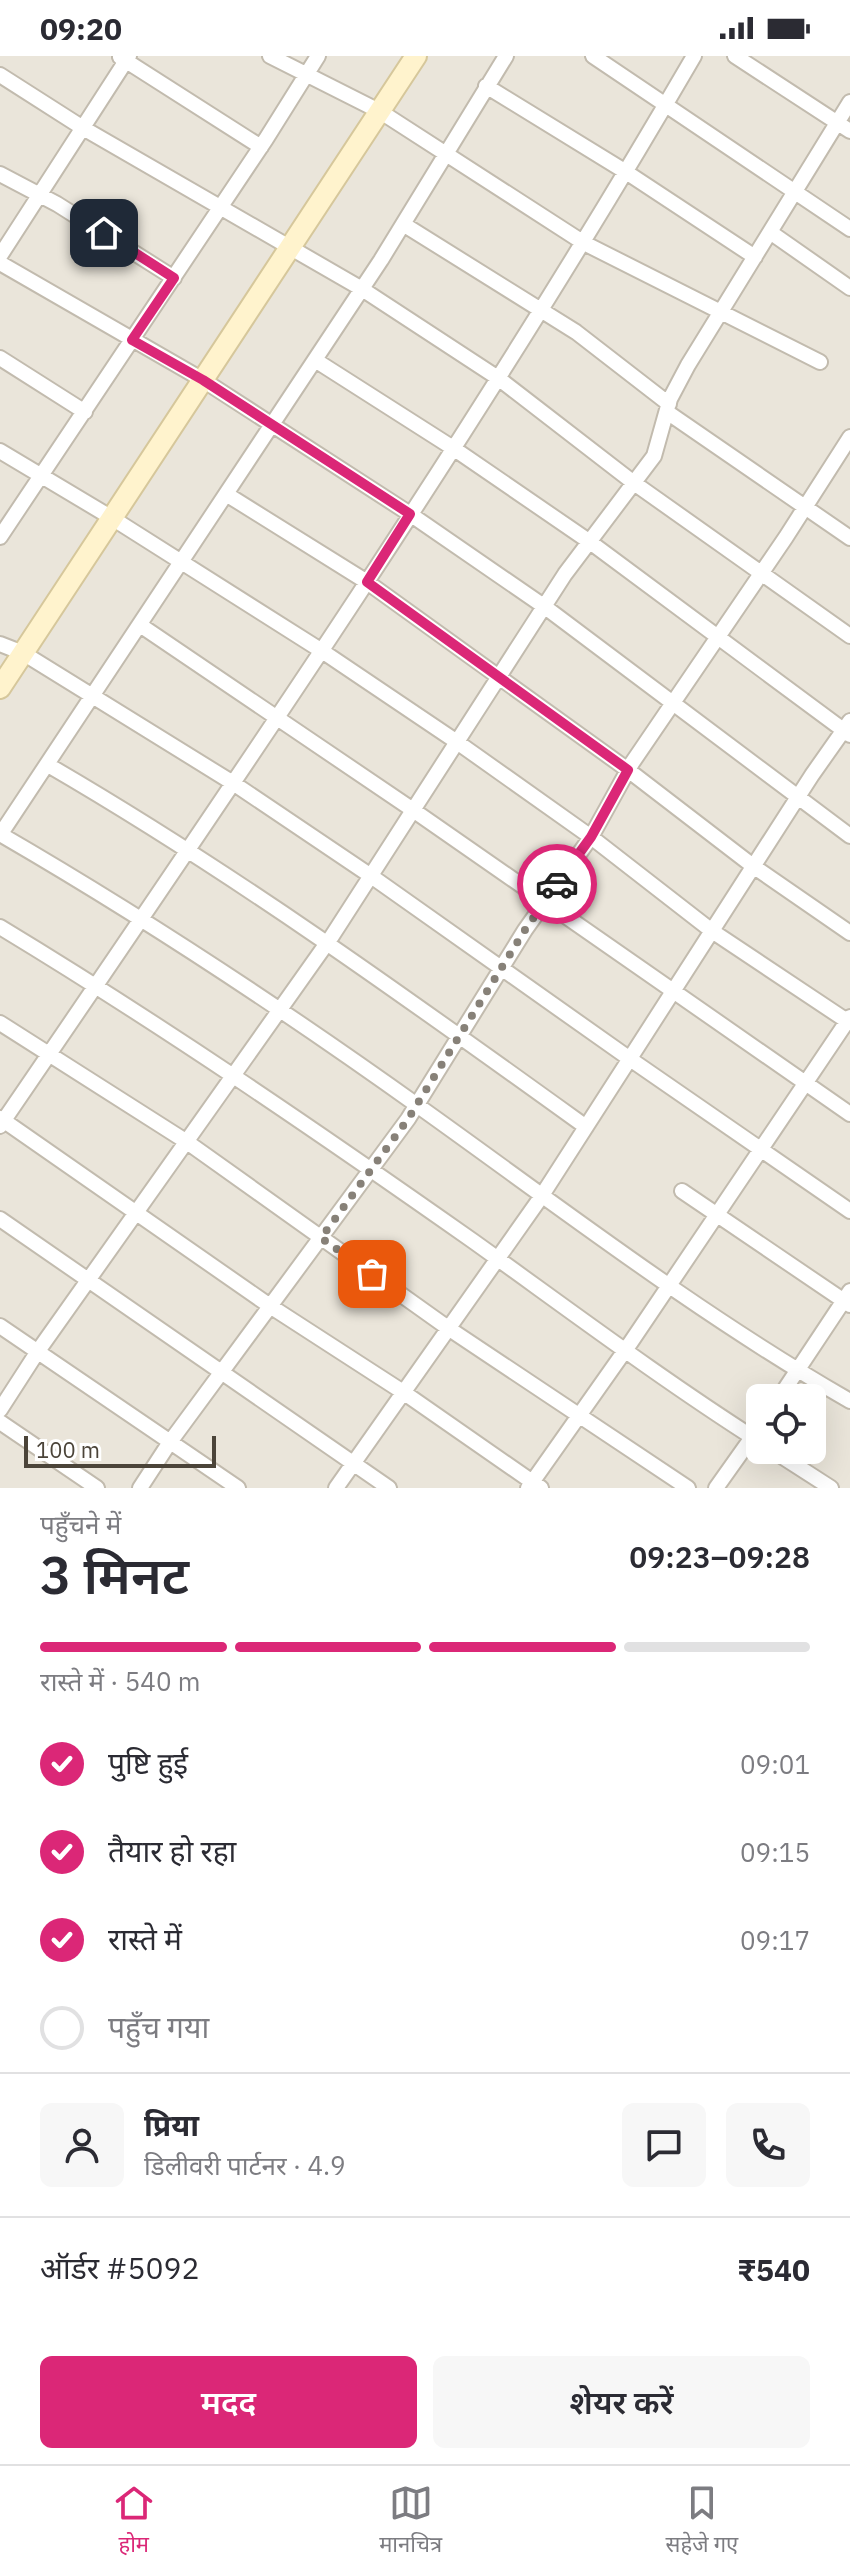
<!DOCTYPE html>
<html lang="hi">
<head>
<meta charset="utf-8">
<style>
	body { margin:0; font-family:"IBM Plex Sans","Noto Sans Devanagari",sans-serif; background:#f7f7f7; color:#2b2b33; height:100vh; display:flex; flex-direction:column; font-size:30px; white-space:nowrap }
	* { box-sizing:border-box; margin:0 }
	p { font-size:26px; color:#7c7c81 }
	.icon { flex:none; width:44px; height:44px; fill:none; stroke:currentColor; stroke-width:2; stroke-linecap:round; stroke-linejoin:round }
	.map { position:relative; height:1432px; overflow:hidden }
	.panel { display:flex; flex-direction:column; background:#fff; flex:1 }
	.panel>* { flex:none }
	.tools { position:absolute; left:746px; top:1328px; display:grid; gap:16px }
	.tools a { display:grid; place-items:center; width:80px; height:80px; border-radius:12px; background:#fff; box-shadow:0 8px 32px #0002; font-size:40px }
	.scale { position:absolute; left:24px; bottom:20px; width:192px; box-sizing:border-box; padding-left:8px; border:4px solid #4b4439; border-top:0; font-size:22px; line-height:28px; white-space:nowrap; color:#4b4439; -webkit-text-stroke:6px #fff; paint-order:stroke }
	.pin { position:absolute; display:grid; place-items:center; width:68px; height:68px; color:#fff; margin:-34px; border-radius:16px; box-shadow:0 4px 12px #0006 }
	.courier { position:absolute; display:grid; place-items:center; width:80px; height:80px; margin:-40px; border:6px solid #db2777; border-radius:50%; background:#fff; color:#222; box-shadow:0 2px 10px #0007 }
	.overview em { font-style:normal; font-weight:600 }
	.overview div { display:flex; flex-direction:column-reverse }
	.overview { display:flex; align-items:center; justify-content:space-between; height:136px; padding:0 40px }
	h1 { font-size:52px; font-weight:600; line-height:60px }
	.bar { display:grid; grid-template-columns:repeat(4,1fr); gap:12px 8px; align-content:center; height:96px; padding:0 40px }
	.bar i { height:10px; border-radius:6px; background:#e1e1e2 }
	.bar .active { background:#db2777 }
	.bar p { grid-column:span 4 }
	.line { display:flex; align-items:center; gap:20px; padding:0 40px; border-top:2px solid #e1e1e2 }
	.line div { flex:1 }
	.round { display:grid; place-items:center; flex:none; width:84px; height:84px; border-radius:12px; background:#f7f7f7 }
	ol { padding:0 40px; list-style:none }
	li { display:flex; align-items:center; gap:24px; height:88px }
	li p { margin-inline-start:auto }
	li .icon { padding:8px; border-radius:50%; background:#db2777; color:#fff; stroke-width:4 }
	li:last-child { color:#7c7c81 }
	li i { width:44px; height:44px; border:4px solid #e1e1e2; border-radius:50% }
	.cta { display:flex; gap:16px; margin-top:auto; padding:16px 40px }
	.cta a { flex:1; height:92px; border-radius:12px; background:#db2777; color:#fff; font-size:32px; font-weight:600; line-height:92px; text-align:center }
	.cta a+a { background:#f7f7f7; color:#2b2b33 }
	.status { display:flex; justify-content:space-between; align-items:center; height:56px; padding:0 40px; background:#fff; direction:ltr }
	.status svg { height:22px; fill:currentColor }
	.dock { display:flex; justify-content:space-around; align-items:center; height:112px; border-top:2px solid #e1e1e2; background:#fff; font-size:22px; color:#7c7c81 }
	.dock a { display:grid; justify-items:center; gap:4px }
	.dock .active { color:#db2777 }
	.map>svg:first-child { display:block }
	.residential { fill:#eae5da; fill-rule:evenodd }
	.lines { fill:none; stroke-linecap:round; stroke-linejoin:round }
	.street-casing { stroke:#c2bbae; stroke-width:18 }
	.secondary-casing { stroke:#d6c79b; stroke-width:24 }
	.street { stroke:#fff; stroke-width:14 }
	.secondary { stroke:#fff3cd; stroke-width:20 }
	.done { stroke:#878178; stroke-width:8; stroke-dasharray:0 14.4 }
	.route { stroke:#db2777; stroke-width:10 }
</style>
</head>
<body>
<div class="status"><b>09:20</b><svg viewBox="0 0 49 12"><path d="M0 12V9h3v3zM5 12V6h3v6zM10 12V3h3v9zM15 12V0h3v12zM26 1h20v11H26zM47 4h2v5h-2z"/></svg></div>
<div class="map">
<svg width="850" height="1432" viewBox="0 0 850 1432">
	<rect width="100%" height="100%" fill="#f6f3ec"/>
	<path class="residential" d="M0 0H850V1432H0ZM760 1342H812V1394H760Z"/>
	<g class="lines">
		<g class="street-casing">
			<path id="street" d="M270 0 381 56 584 187 820 306
				M593 0 850 173
				M735 0 850 75
				M120 1 261 91
				M0 19 83 72 362 233 498 322 634 427 850 580
				M486 30 626 116 755 201
				M0 118 57 148 174 222
				M403 168 576 276 669 348
				M770 176 850 232
				M0 200 129 0
				M0 207 203 324 410 458 545 551 850 780
				M0 302 85 356
				M315 304 453 392 590 486 850 679
				M667 356 850 482
				M0 395 112 462 322 595 457 686 591 781 712 875 850 967
				M226 438 367 526 628 714 753 810 850 877
				M0 481 266 83 318 0
				M140 569 413 754 850 1058
				M0 588 23 597 233 727 371 820 630 1003 850 1155
				M48 709C234 817 411 945 586 1071
				M0 778C145 862 284 954 421 1052 561 1152 700 1259 850 1345
				M0 779 381 204 506 0
				M0 871C162 969 318 1076 473 1185 568 1253 661 1323 760 1386
				M0 967 187 1086 448 1272 688 1432
				M0 1062 270 1250 403 1336 541 1432
				M0 1070C240 719 480 368 694 0
				M682 1135 850 1249
				M0 1163 389 1432
				M0 1270 238 1432
				M779 1342 850 1235
				M0 1354 38 1295 332 880 565 518 654 400 670 343 688 309 850 46
				M0 1366 97 1432
				M772 1394 831 1432
				M140 1432 170 1386 408 1063 525 874 591 781 632 707 786 481 850 381
				M336 1432 539 1144 812 719 850 665
				M528 1432 631 1286 850 961
				M716 1432 760 1370"/>
		</g>
		<g class="secondary-casing">
			<path id="secondary" d="M0 632 416 0"/>
		</g>
		<use href="#street" class="street"/>
		<use href="#secondary" class="secondary"/>
	</g>
	<g class="lines">
		<path class="done" d="M372 1218 321 1182 408 1063 525 874 557 828"/>
		<path class="route" d="M104 177 174 222 132 284 203 324 410 458 367 526 628 714 591 781 557 828"/>
	</g>
</svg>
<div class="tools">
<a><svg class="icon" aria-label="locate" viewBox="0 0 24 24"><circle cx="12" cy="12" r="6"/><path d="M12 2v4M12 18v4M2 12h4M18 12h4"/></svg></a>
</div>
<div class="scale">100 m</div>
<div class="pin" style="left:372px;top:1218px;background:#ea580c"><svg class="icon" aria-label="bag" viewBox="0 0 24 24"><path d="M5 8h14l-1 12H6zM9 8a3 3 0 0 1 6 0"/></svg></div>
<div class="pin" style="left:104px;top:177px;background:#1f2937"><svg class="icon" aria-label="home" viewBox="0 0 24 24"><path d="M3 11l9-7 9 7M6 9v11h12V9"/></svg></div>
<div class="courier" style="left:557px;top:828px"><svg class="icon" aria-label="car" viewBox="0 0 24 24"><path d="M5 17H2v-5l4-1 3-4h7l3 4 3 1v5h-3M9 17h6M6 11h13"/><circle cx="7" cy="17" r="2"/><circle cx="17" cy="17" r="2"/></svg></div>
</div>
<section class="panel">
<div class="overview"><div><h1>3 मिनट</h1><p>पहुँचने में</p></div><em>09:23–09:28</em></div>
<div class="bar"><i class="active"></i><i class="active"></i><i class="active"></i><i></i><p>रास्ते में · 540 m</p></div>
<ol>
<li><svg class="icon" aria-label="check" viewBox="0 0 24 24"><path d="M5 12l5 5 9-10"/></svg>पुष्टि हुई<p>09:01</p></li>
<li><svg class="icon" aria-label="check" viewBox="0 0 24 24"><path d="M5 12l5 5 9-10"/></svg>तैयार हो रहा<p>09:15</p></li>
<li><svg class="icon" aria-label="check" viewBox="0 0 24 24"><path d="M5 12l5 5 9-10"/></svg>रास्ते में<p>09:17</p></li>
<li><i></i>पहुँच गया</li>
</ol>
<div class="line" style="height:144px"><a class="round"><svg class="icon" aria-label="person" viewBox="0 0 24 24"><circle cx="12" cy="8" r="4"/><path d="M4 21q1-7 8-7t8 7"/></svg></a><div><b>प्रिया</b><p>डिलीवरी पार्टनर · 4.9</p></div><a class="round"><svg class="icon" aria-label="chat" viewBox="0 0 24 24"><path d="M4 5h16v11H9l-5 4z"/></svg></a><a class="round"><svg class="icon" aria-label="phone" viewBox="0 0 24 24"><path d="M5 4h4l2 5-3 2q2 4 5 5l2-3 5 2v4C11 20 4 13 5 4z"/></svg></a></div>
<div class="line" style="height:104px"><div>ऑर्डर #5092</div><b>₹540</b></div>
<div class="cta"><a>मदद</a><a>शेयर करें</a></div>
</section>
<nav class="dock">
<a class="active"><svg class="icon" aria-label="home" viewBox="0 0 24 24"><path d="M3 11l9-7 9 7M6 9v11h12V9"/></svg>होम</a>
<a><svg class="icon" aria-label="map" viewBox="0 0 24 24"><path d="M3 6l6-2 6 2 6-2v14l-6 2-6-2-6 2zM9 4v14M15 6v14"/></svg>मानचित्र</a>
<a><svg class="icon" aria-label="saved" viewBox="0 0 24 24"><path d="M7 4h10v16l-5-4-5 4z"/></svg>सहेजे गए</a>
</nav>
</body>
</html>
